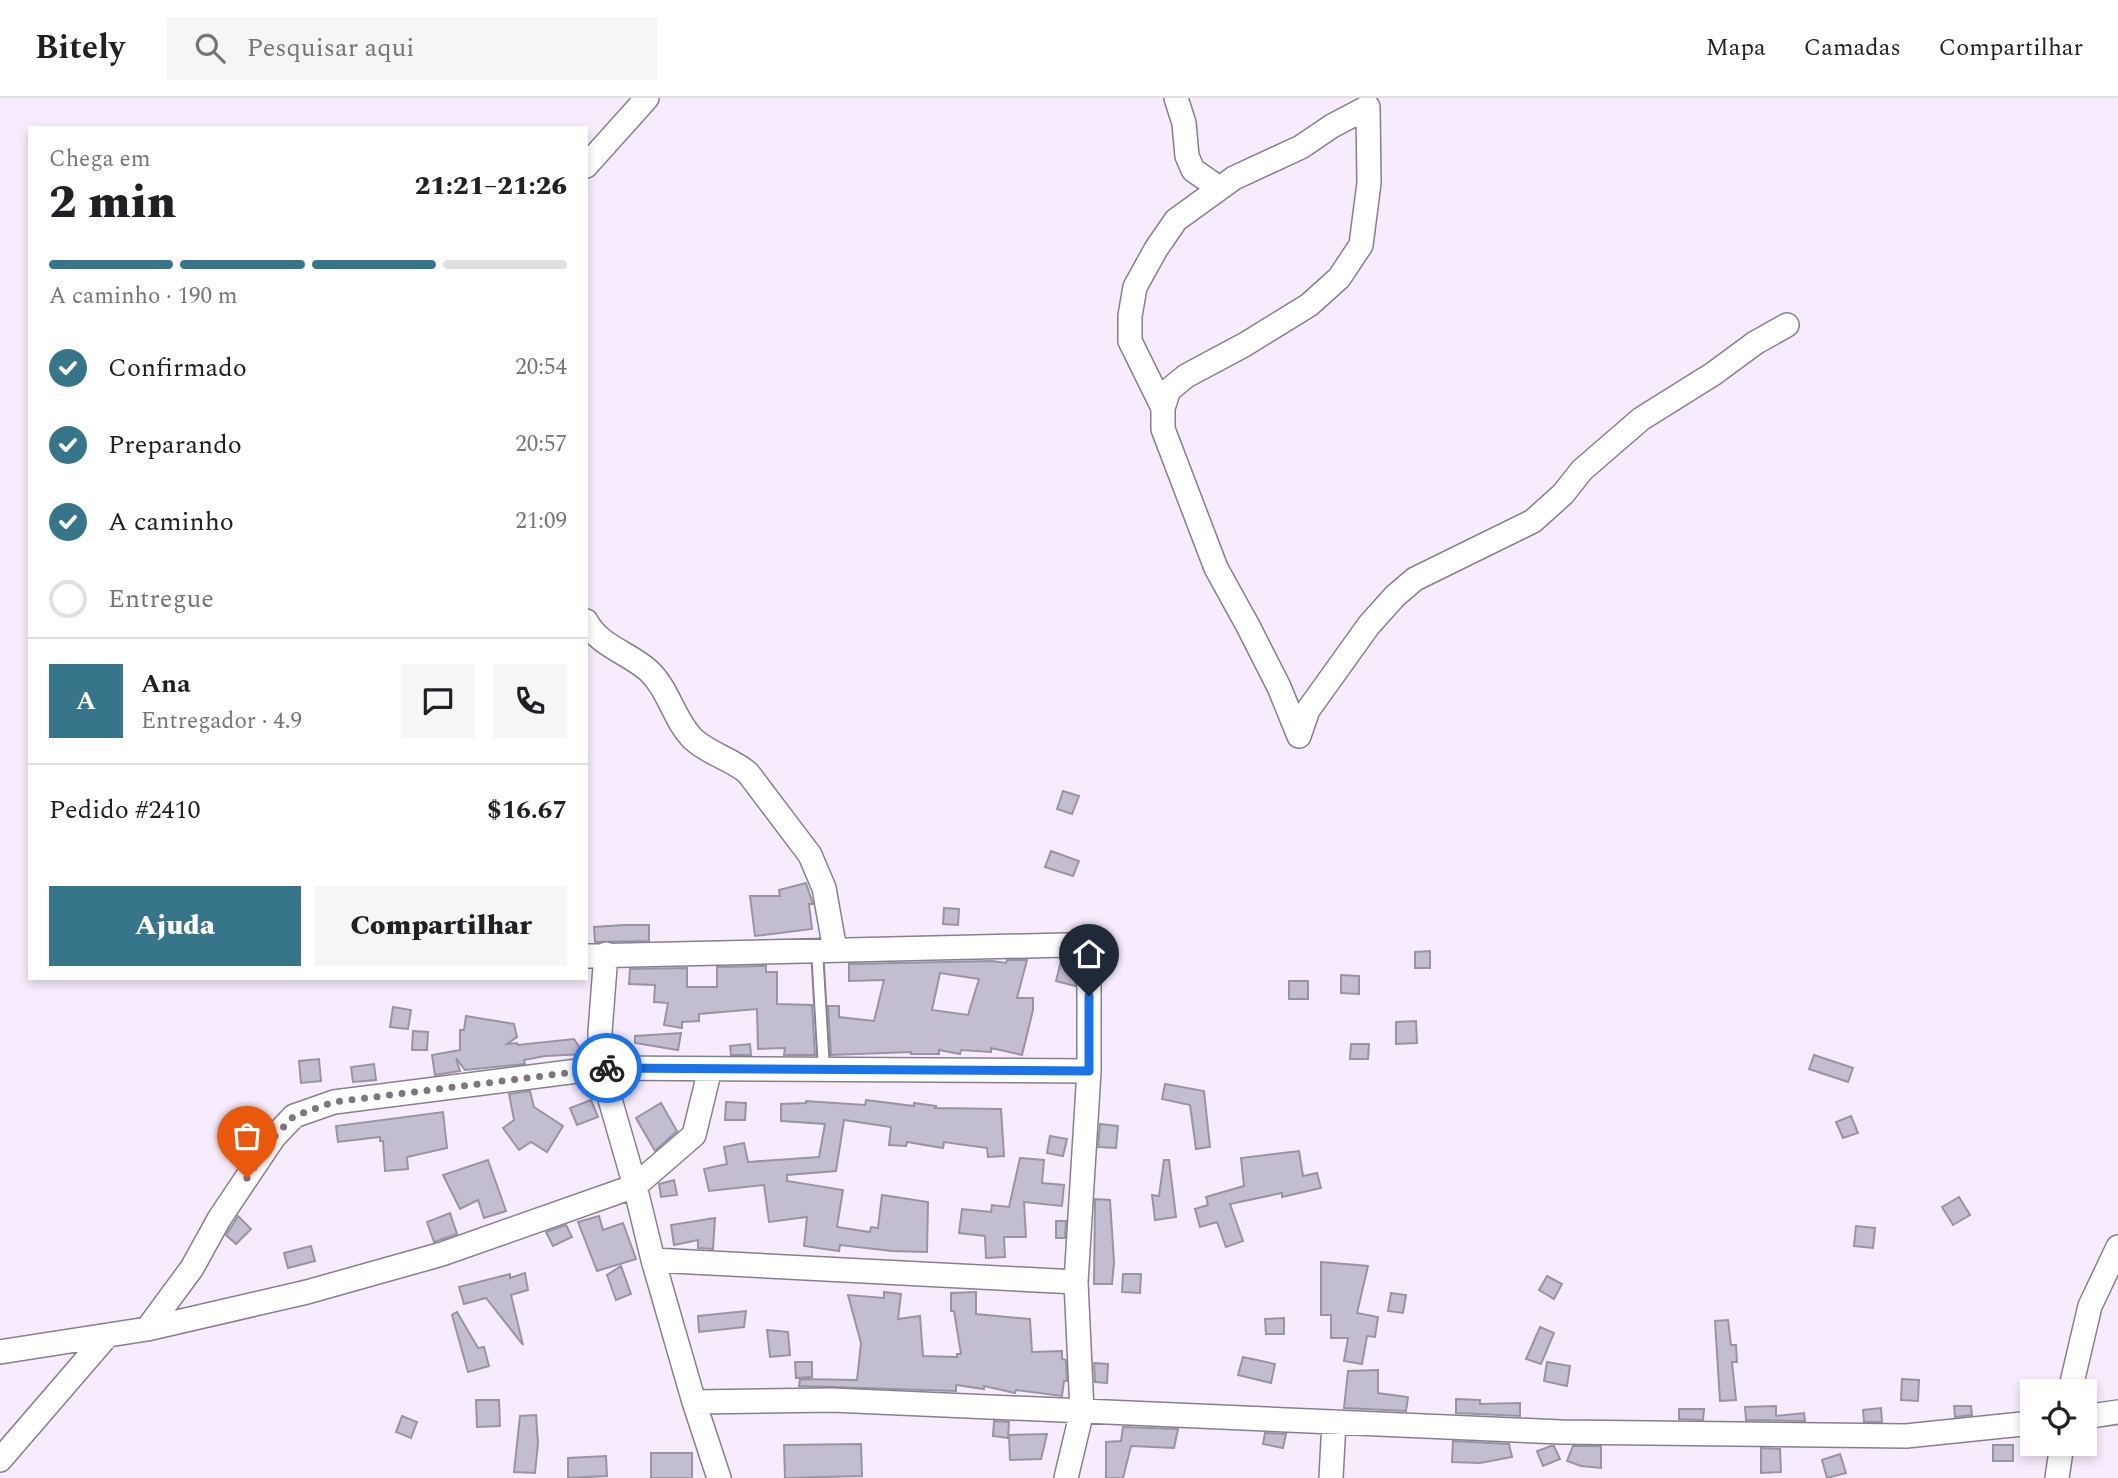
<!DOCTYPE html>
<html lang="pt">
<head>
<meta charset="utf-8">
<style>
	body { margin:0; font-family:Spectral,serif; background:#f6f6f6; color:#202124; height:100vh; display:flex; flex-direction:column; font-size:26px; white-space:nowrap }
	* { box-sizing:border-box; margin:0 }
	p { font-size:23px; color:#757577 }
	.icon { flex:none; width:38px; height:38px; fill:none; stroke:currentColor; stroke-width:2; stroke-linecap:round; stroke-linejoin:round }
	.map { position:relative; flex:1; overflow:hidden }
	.details { position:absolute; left:28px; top:28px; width:560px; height:854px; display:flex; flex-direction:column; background:#fff; border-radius:0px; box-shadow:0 4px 10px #0003 }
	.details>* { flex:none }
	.controls { position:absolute; left:2020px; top:1281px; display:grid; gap:14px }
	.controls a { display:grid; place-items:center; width:77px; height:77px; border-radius:0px; background:#fff; box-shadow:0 4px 10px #0003; font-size:35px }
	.pin { position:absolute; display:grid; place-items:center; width:60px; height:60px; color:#fff; margin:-72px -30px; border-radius:50% 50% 50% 0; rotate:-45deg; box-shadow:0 0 7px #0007 }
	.pin .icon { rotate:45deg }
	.courier { position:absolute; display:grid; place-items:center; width:70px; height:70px; margin:-35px; border:5px solid #1a73e8; border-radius:50%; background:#fff; color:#222; box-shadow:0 2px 9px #0007 }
	.summary em { font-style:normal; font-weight:800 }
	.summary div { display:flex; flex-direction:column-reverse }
	.summary { display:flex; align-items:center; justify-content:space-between; height:119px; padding:0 21px }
	h1 { font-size:46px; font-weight:800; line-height:52px }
	.bar { display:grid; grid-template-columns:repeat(4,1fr); gap:10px 7px; align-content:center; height:84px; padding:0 21px }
	.bar i { height:9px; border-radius:5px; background:#e0e0e0 }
	.bar .current { background:#37758b }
	.bar p { grid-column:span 4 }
	.line { display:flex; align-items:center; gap:18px; padding:0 21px; border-top:2px solid #e0e0e0 }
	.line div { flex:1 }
	.round { display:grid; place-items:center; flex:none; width:74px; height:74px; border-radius:0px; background:#f6f6f6 }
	ol { padding:0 21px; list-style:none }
	li { display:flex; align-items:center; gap:21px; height:77px }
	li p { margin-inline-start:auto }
	li .icon { padding:7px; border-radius:50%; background:#37758b; color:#fff; stroke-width:4 }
	li:last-child { color:#757577 }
	li i { width:38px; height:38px; border:4px solid #e0e0e0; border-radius:50% }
	.action { display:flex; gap:14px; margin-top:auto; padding:14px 21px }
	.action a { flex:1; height:80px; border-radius:0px; background:#37758b; color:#fff; font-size:28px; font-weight:800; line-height:80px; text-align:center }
	.action a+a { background:#f6f6f6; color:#202124 }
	header { display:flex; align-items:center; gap:42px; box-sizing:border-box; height:98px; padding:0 35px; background:#fff; border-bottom:2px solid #e0e0e0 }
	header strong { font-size:33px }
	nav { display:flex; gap:38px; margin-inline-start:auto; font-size:24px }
	.search { width:490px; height:63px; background:#f6f6f6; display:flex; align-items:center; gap:18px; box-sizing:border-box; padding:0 24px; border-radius:0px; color:#757577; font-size:26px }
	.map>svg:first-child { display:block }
	.building { fill:#c2becf; stroke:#9894a5; stroke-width:2; fill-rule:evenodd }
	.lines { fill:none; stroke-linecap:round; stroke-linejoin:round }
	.service-casing { stroke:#887f8d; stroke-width:14 }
	.minor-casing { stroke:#887f8d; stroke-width:26 }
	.service { stroke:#fff; stroke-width:10 }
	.minor { stroke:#fff; stroke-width:23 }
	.done { stroke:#7d7680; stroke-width:7; stroke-dasharray:0 12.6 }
	.route { stroke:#1a73e8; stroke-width:9 }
</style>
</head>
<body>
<header>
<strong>Bitely</strong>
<div class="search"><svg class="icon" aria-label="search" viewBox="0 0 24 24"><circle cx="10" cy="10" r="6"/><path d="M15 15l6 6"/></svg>Pesquisar aqui</div>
<nav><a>Mapa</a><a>Camadas</a><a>Compartilhar</a></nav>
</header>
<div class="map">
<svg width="2118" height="1380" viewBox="0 0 2118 1380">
	<rect width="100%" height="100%" fill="#f7ecfc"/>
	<path class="building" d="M1063 693 1079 698 1072 716 1057 711Z
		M1051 753 1079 763 1073 778 1045 769Z
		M806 785 813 806H809L812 831 755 838 750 798H780L779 792Z
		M944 810 959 811 958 827 943 826Z
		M624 827H649V843L595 844 594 829Z
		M1430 853V870H1415V854Z
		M1007 862H1027L1017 900H1033V912L1022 957 991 950V954L961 952 960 956 939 952V956H911V954L831 957 828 908H839V919L874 923 884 882 849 883V866L992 863 1006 865ZM940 875 979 881 968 917 932 912Z
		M1061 863 1072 866 1075 875V888L1056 883Z
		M766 868V874H777V906L812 907 815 957H784L785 950 758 951 757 911 699 916V923L682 924V930L664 927 668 905 654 904 655 887 629 886 630 871 687 870V889H717V869Z
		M1341 877 1359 878V896L1341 895Z
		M1289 883H1308V901H1289Z
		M393 909 411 912 408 931 390 929Z
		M466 918 514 926 517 939 507 946 517 945 518 947 574 941 584 956 545 958 524 962 525 966 465 972 456 960 460 973 435 977 432 957 460 952V932H464Z
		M1416 923 1417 945 1396 946V924Z
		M413 933 428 934 427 952H412Z
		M681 935 678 952 635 945V938Z
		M750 946 751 957H731L730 948Z
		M1351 946H1369L1368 961H1350Z
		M1814 957 1853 970 1848 984 1809 971Z
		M319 961 321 983 301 985 299 963Z
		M374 966 376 982 353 984 351 969Z
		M1165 986 1204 993 1210 1049 1196 1051 1190 1007 1162 1001Z
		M530 993 534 1009 563 1028 547 1054 531 1044 519 1052 503 1030 514 1022 509 996Z
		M591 1002 598 1019 577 1027 570 1010Z
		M866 1002 914 1008V1005L936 1008 935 1010 1001 1011 1004 1058 988 1059 987 1050 944 1044 943 1050 907 1044 906 1048 889 1047 891 1029 844 1022 836 1073 787 1077V1083L843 1092 837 1129 870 1134 871 1129 878 1130 882 1097 928 1104 927 1154 892 1153 840 1147 839 1153 804 1148 807 1119 769 1124 764 1087 709 1093 704 1071 727 1066 724 1049 744 1045 748 1064 819 1059 825 1026 781 1023V1006L806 1005V1003L865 1007Z
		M726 1004 746 1005 745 1022H725Z
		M661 1005 677 1033 655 1053 636 1020Z
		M443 1014 447 1050 407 1059 408 1071 385 1073 383 1043H380V1039L338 1044 336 1028Z
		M1851 1018 1858 1035 1843 1040 1836 1024Z
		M1100 1026 1118 1028 1116 1050 1098 1049Z
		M1050 1038 1067 1041 1063 1058 1047 1055Z
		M1299 1053 1303 1078 1317 1075 1321 1090 1282 1099V1095L1230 1106 1243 1143 1226 1149 1217 1124 1200 1129 1195 1111 1208 1107 1206 1099 1244 1088 1241 1060Z
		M1020 1060 1044 1062 1042 1085 1064 1087 1062 1108 1024 1104 1026 1139H1004L1005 1159 986 1160 985 1138 959 1135 962 1111 991 1114 992 1107 1009 1109Z
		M488 1062 506 1113 484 1120 478 1102 460 1111 443 1077Z
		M1164 1062H1169L1176 1119 1155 1122 1152 1097 1159 1098Z
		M674 1082 677 1097 661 1099 659 1086Z
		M1959 1099 1970 1117 1953 1127 1942 1109Z
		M1095 1101 1110 1102 1114 1164 1112 1186H1094Z
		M450 1115 457 1136 434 1144 427 1124Z
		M238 1118 251 1131 236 1146 226 1137Z
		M599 1118 603 1132 623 1125 636 1161 597 1173 578 1124Z
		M715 1120 713 1151 698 1150V1142L674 1147 671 1127Z
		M1056 1123H1066L1065 1140H1056Z
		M566 1127 572 1139 553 1148 546 1134Z
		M1856 1128 1875 1130 1873 1150 1854 1148Z
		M311 1148 315 1163 288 1170 284 1155Z
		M1321 1164 1368 1168 1357 1215 1378 1219 1375 1239 1367 1238 1362 1266 1344 1263 1348 1240H1331V1217H1321Z
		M621 1168 631 1196 616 1202 607 1177Z
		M525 1175 528 1192 511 1197 523 1247 486 1200 464 1206 459 1189 510 1176V1180Z
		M1123 1176H1141L1140 1195 1122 1194Z
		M1547 1178 1562 1186 1554 1201 1539 1192Z
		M884 1194 901 1196 898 1221 920 1218 923 1258 957 1259V1256H961L954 1213H951V1195L976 1194V1216L1030 1221 1032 1254 1062 1253V1261L1066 1262 1067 1283H1064L1062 1298 1016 1292 1015 1295 984 1288V1291L956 1287V1293L799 1288 800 1281 857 1282 861 1245 848 1197 884 1200Z
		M1391 1195 1406 1197 1403 1215 1388 1213Z
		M746 1213 744 1229 699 1234 698 1218Z
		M457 1214 478 1250 484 1249 489 1268 468 1274 452 1217Z
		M1284 1220V1236H1266L1265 1221Z
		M1728 1222 1731 1247H1736L1737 1264H1732L1736 1302 1720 1303 1715 1223Z
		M1540 1229 1554 1235 1541 1266 1526 1261Z
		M767 1232 788 1234 790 1257 770 1259Z
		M1243 1259 1275 1266 1271 1285 1238 1277Z
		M795 1264H812V1279L796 1280Z
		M1547 1264 1570 1268 1567 1288 1544 1283Z
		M1094 1265 1108 1266 1107 1285 1095 1284Z
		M1378 1272V1295L1408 1299 1406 1313 1344 1310 1348 1273Z
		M1902 1281 1919 1282 1918 1303 1901 1302Z
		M1456 1301 1480 1302V1306L1520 1305V1318L1456 1315Z
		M476 1302H499L500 1328 477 1329Z
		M1776 1308V1318L1804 1315 1805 1323 1746 1322 1745 1309Z
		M1954 1308H1971L1972 1317 1955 1319Z
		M1881 1310 1882 1324H1864L1863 1312Z
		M1679 1311H1704L1703 1322 1679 1321Z
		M536 1317 538 1345 535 1375 514 1374 520 1318Z
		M402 1318 417 1324 411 1340 396 1334Z
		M994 1323 1009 1324 1008 1340 993 1338Z
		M1123 1329 1178 1331 1174 1350 1131 1348 1123 1380H1106V1344L1121 1343Z
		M1265 1335 1286 1336 1283 1350 1263 1346Z
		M1047 1336 1041 1361 1010 1362 1009 1337Z
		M1453 1343 1509 1346 1512 1359 1480 1365 1452 1364Z
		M861 1346 862 1378 785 1380 784 1347Z
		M1993 1347H2013V1363H1993Z
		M1551 1348H1554L1560 1361 1543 1368 1537 1353Z
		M1573 1348H1601V1370L1581 1368 1567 1363Z
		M1761 1350 1780 1351 1781 1374 1761 1375Z
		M651 1355H692V1380H651Z
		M1840 1356 1846 1375 1827 1380 1822 1362Z
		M606 1358 607 1378 568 1380V1360Z"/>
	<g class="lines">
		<g class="service-casing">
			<path id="service" d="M817 852 824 971"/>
		</g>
		<g class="minor-casing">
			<path id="minor" d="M1176 0 1184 25 1187 58 1193 72 1219 90
				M586 68 647 0
				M1163 310 1130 243V218L1135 189 1156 151 1176 122 1234 80 1301 49 1332 28 1368 9 1369 85 1361 147 1339 180 1309 207 1244 247 1186 278 1169 292 1163 310V331L1216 470 1248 528 1279 589 1299 638
				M586 523C600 549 628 554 649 573 669 592 674 622 693 641 709 656 732 661 748 675L810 757 824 790 835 852
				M1299 638 1308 612 1369 527 1395 498 1415 481 1533 423 1563 396 1582 372 1641 321 1713 276 1755 245 1787 227
				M606 856 600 934 601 970 635 1088 653 1162 694 1304 719 1380
				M586 858 1066 847 1083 855 1089 873V973L1076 1184 1082 1313 1066 1380
				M653 1162 1076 1184
				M147 1231 192 1170 219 1121 274 1039 294 1018 334 1004 601 970 1089 973
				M0 1254 147 1231 307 1194 442 1156 635 1088 694 1037 710 971
				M2070 1293 2090 1208 2118 1149
				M694 1304 832 1302 1561 1334 1906 1338 2032 1325
				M2084 1319 2118 1314
				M0 1362 106 1239
				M1331 1380 1334 1324
				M2057 1380 2062 1346"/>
		</g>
		<use href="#service" class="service"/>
		<use href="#minor" class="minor"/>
	</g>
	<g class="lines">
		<path class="done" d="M247 1080 274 1039 294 1018 334 1004 607 970"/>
		<path class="route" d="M607 970 1089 973V898"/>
	</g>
</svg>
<div class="controls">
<a><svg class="icon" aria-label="locate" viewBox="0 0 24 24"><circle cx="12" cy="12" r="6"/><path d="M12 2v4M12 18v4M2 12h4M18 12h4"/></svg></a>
</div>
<div class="pin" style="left:247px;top:1080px;background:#ea580c"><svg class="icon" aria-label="bag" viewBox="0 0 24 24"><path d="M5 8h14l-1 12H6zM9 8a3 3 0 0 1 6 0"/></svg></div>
<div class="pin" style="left:1089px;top:898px;background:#1f2937"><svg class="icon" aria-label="home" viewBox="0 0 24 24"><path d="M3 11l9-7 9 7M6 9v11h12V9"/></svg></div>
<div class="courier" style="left:607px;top:970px"><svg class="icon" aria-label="bike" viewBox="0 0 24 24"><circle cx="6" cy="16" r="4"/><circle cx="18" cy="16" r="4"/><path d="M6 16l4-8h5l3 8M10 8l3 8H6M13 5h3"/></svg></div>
<section class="details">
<div class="summary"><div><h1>2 min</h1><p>Chega em</p></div><em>21:21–21:26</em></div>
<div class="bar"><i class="current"></i><i class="current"></i><i class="current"></i><i></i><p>A caminho · 190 m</p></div>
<ol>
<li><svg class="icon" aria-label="check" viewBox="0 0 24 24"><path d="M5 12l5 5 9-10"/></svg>Confirmado<p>20:54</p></li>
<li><svg class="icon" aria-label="check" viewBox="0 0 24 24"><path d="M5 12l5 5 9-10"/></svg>Preparando<p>20:57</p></li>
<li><svg class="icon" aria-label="check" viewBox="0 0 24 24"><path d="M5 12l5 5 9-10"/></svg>A caminho<p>21:09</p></li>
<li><i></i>Entregue</li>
</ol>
<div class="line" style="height:126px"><b class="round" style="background:#37758b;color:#fff">A</b><div><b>Ana</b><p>Entregador · 4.9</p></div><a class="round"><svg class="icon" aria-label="chat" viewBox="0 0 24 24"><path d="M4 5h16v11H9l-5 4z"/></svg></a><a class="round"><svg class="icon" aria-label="phone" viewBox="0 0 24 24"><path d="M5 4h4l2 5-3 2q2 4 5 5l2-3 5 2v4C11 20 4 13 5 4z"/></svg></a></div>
<div class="line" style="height:91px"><div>Pedido #2410</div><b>$16.67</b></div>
<div class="action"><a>Ajuda</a><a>Compartilhar</a></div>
</section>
</div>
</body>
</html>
